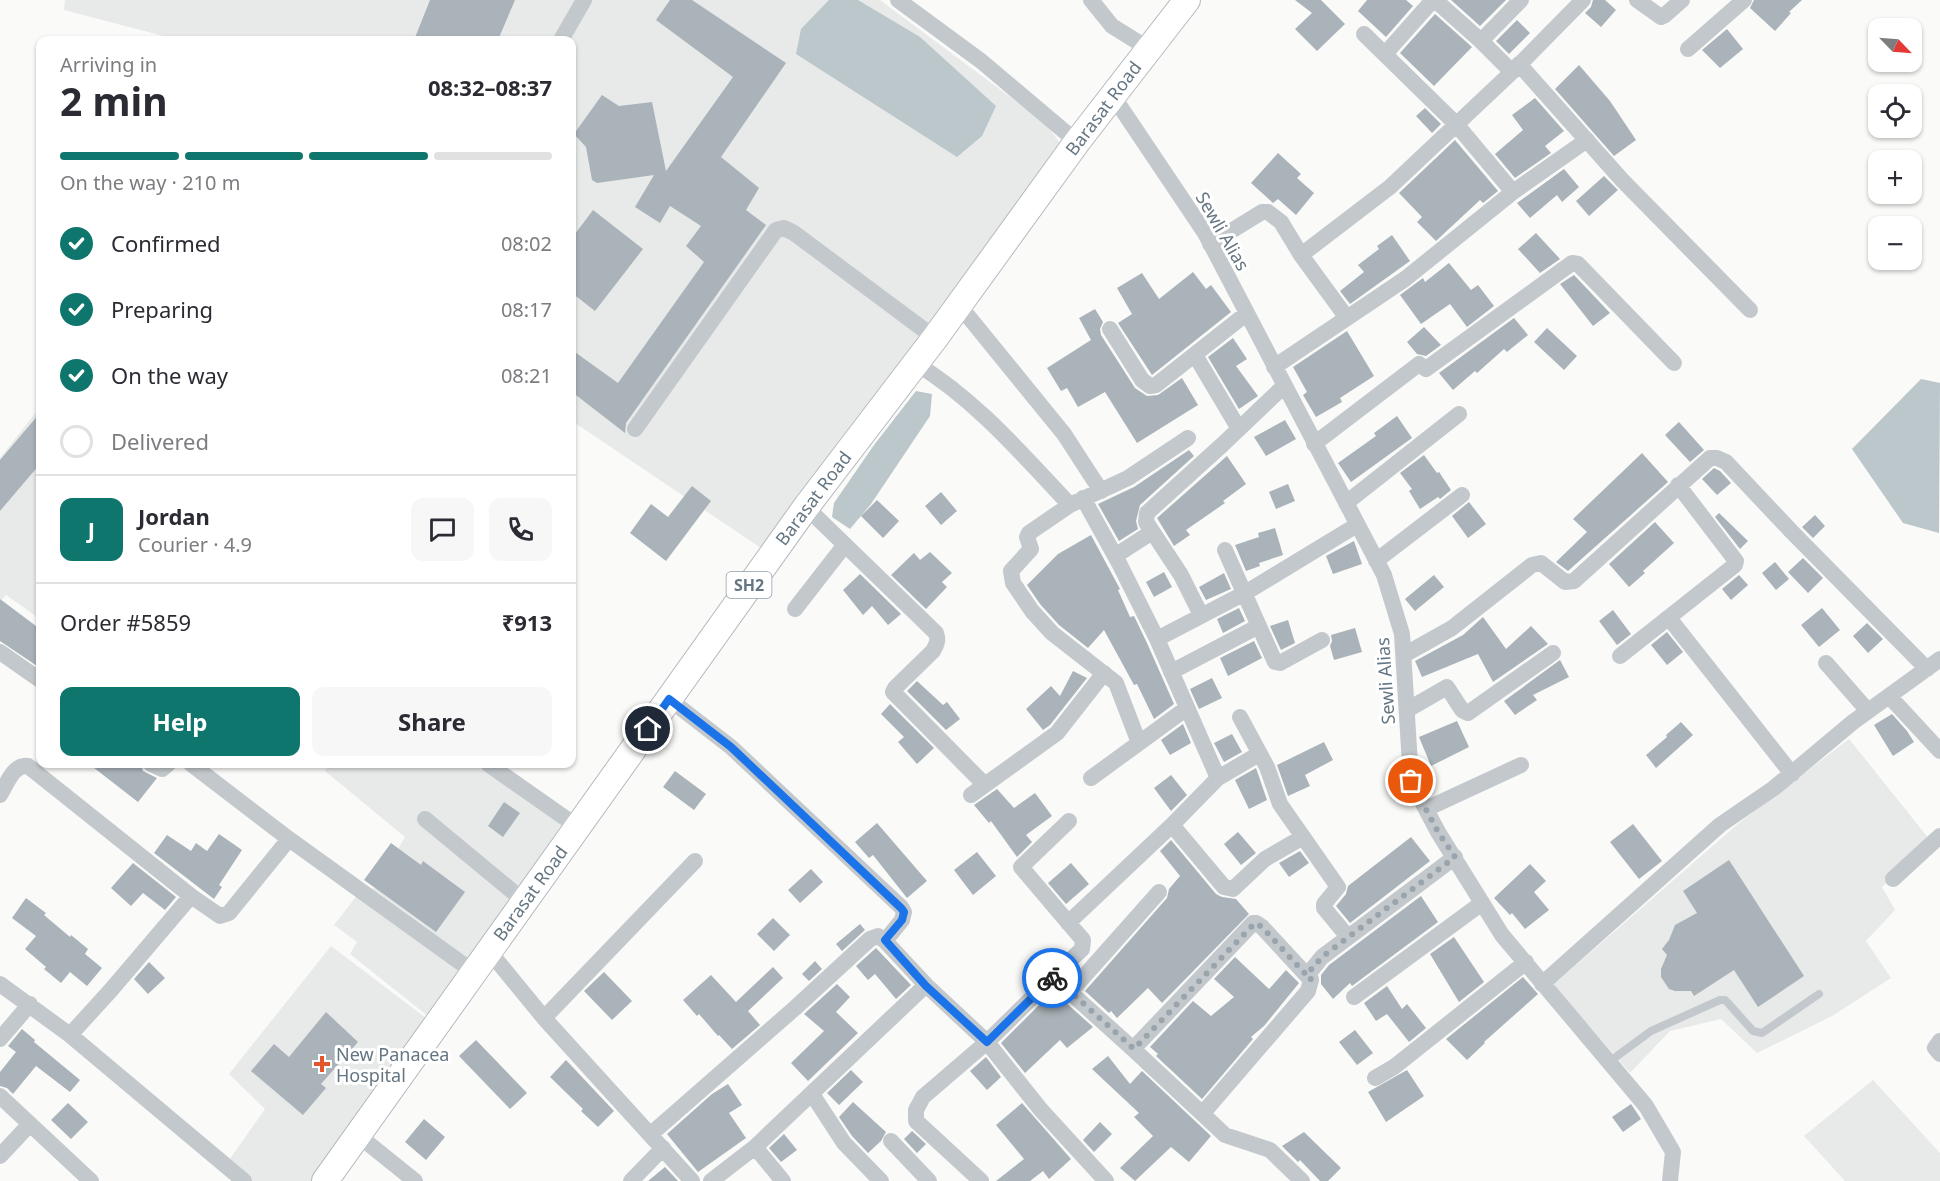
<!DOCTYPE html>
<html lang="en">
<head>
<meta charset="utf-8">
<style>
	body { margin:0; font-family:"Noto Sans",sans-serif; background:#f7f7f7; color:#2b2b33; height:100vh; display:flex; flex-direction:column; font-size:22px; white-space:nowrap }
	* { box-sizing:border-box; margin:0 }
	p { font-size:20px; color:#7c7c81 }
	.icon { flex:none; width:33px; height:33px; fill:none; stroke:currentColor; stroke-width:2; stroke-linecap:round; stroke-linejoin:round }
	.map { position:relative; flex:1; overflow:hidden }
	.details { position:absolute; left:36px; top:36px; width:540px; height:732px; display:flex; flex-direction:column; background:#fff; border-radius:12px; box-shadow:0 2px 4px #0004 }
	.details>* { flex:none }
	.needle { width:39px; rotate:115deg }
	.tools { position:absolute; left:1868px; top:18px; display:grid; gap:12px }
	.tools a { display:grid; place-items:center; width:54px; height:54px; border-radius:12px; background:#fff; box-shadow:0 2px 4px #0004; font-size:30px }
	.pin { position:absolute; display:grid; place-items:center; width:51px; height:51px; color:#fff; margin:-26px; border:3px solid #fff; border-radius:50%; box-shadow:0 2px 6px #0007 }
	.courier { position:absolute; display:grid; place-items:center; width:60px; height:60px; margin:-30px; border:4px solid #1a73e8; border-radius:50%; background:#fff; color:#222; box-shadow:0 2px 8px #0007 }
	.head em { font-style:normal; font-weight:700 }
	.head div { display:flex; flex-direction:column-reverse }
	.head { display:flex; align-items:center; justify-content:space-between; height:102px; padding:0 24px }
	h1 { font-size:39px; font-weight:700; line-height:45px }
	.bar { display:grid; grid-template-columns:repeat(4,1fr); gap:9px 6px; align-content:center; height:72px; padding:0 24px }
	.bar i { height:8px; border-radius:4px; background:#e1e1e2 }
	.bar .on { background:#0f766e }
	.bar p { grid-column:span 4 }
	.line { display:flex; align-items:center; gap:15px; padding:0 24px; border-top:2px solid #e1e1e2 }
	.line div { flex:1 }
	.round { display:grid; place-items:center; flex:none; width:63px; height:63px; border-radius:12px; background:#f7f7f7 }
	ol { padding:0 24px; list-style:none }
	li { display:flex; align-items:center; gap:18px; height:66px }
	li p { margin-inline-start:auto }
	li .icon { padding:6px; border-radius:50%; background:#0f766e; color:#fff; stroke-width:4 }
	li:last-child { color:#7c7c81 }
	li i { width:33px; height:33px; border:3px solid #e1e1e2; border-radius:50% }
	.action { display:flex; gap:12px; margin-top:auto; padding:12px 24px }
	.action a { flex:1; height:69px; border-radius:12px; background:#0f766e; color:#fff; font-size:24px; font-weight:700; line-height:69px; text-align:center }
	.action a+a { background:#f7f7f7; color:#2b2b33 }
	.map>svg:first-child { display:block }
	.built { fill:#e8e9e9 }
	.water { fill:#bbc7cb }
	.building { fill:#aab3b9 }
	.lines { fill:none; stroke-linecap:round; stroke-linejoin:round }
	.primary-casing { stroke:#b5babe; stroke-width:28 }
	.service { stroke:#c3c8cc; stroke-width:8 }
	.minor { stroke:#c3c8cc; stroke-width:16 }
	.primary { stroke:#fff; stroke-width:26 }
	.done { stroke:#99a4ac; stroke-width:6; stroke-dasharray:0 10.8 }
	.route { stroke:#1a73e8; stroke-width:8 }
	.poi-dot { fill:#e4572e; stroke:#fff; stroke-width:2 }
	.labels { text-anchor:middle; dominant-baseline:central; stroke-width:6; stroke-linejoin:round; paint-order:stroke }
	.shield { fill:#fff; stroke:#939fa8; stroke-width:1.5 }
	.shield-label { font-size:16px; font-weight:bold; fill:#657683 }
	.street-label { font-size:18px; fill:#657683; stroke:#fff }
	.poi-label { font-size:18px; fill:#657683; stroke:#fff; text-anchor:start }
</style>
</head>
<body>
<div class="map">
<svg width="1940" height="1181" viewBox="0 0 1940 1181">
	<rect width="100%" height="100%" fill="#fafaf8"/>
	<path class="built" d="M65 0H880L1044 122 1064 148 889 376 761 548 572 421V40H179L64 10Z
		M40 407V619L6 595 0 602V458Z
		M1849 739 1930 840 1882 887 1895 910 1866 941 1891 978 1832 1016 1757 1053 1721 1019 1670 1031 1630 1073 1553 985 1739 823Z
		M330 764H474L563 823 429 1017 350 954 357 942 334 925 358 894 375 888 405 837 325 771Z
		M331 946 430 1021 322 1181H250L227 1163 265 1109 229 1074Z
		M1873 1080 1940 1153V1181H1845L1804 1136Z"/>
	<path class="water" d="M829 0H858L920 37 996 106 982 136 957 157 796 54 801 29Z
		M1921 379 1940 383 1939 533 1903 523 1852 449Z
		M916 391 932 394 930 416 871 504 850 529 832 517 834 503 874 445Z"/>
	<path class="building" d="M430 0H515L498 40H414Z
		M670 0H692L786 63 721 157 759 188 746 210 766 225 626 423 625 433 572 392V350L618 383 704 262 686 246 701 226 670 206 660 223 635 207 654 175 597 183 592 180 586 147 574 134 602 95 619 106 652 102 666 171 733 77 656 20Z
		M1295 0H1321L1345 24 1317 51 1295 29 1312 13Z
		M1367 0H1406L1413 6 1386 37 1358 11Z
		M1451 0H1506L1480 26Z
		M1593 0H1605L1616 10 1601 27 1585 13 1591 7Z
		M1754 0H1802L1789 12 1791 13 1775 31 1750 8Z
		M1435 14 1472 47 1434 86 1400 53Z
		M1517 20 1530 33 1509 54 1496 41Z
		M1727 29 1743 49 1720 68 1702 50Z
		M1579 65 1610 101 1636 140 1614 156 1555 89Z
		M1535 98 1564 131 1545 146 1551 153 1515 178 1495 154 1523 130 1512 115Z
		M1425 108 1441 124 1432 133 1416 116Z
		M1455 140 1498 191 1483 203 1480 200 1436 241 1417 222 1422 217 1399 193Z
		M1278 153 1301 174 1297 178 1314 193 1296 215 1278 199 1273 203 1251 183Z
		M1564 169 1579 187 1562 202 1557 195 1530 218 1517 203Z
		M1604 176 1618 190 1589 216 1576 201Z
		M593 210 643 249 595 311 572 293V238Z
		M1536 233 1560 259 1540 273 1518 249Z
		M1392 235 1410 261 1350 304 1340 291 1364 272 1358 265 1379 249 1377 246Z
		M1449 263 1471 290 1478 285 1494 306 1467 327 1450 304 1421 324 1400 295 1423 278 1425 282Z
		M1193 272 1206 289 1211 285 1231 312 1152 375 1118 323 1132 314 1117 288 1142 273 1159 299Z
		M1574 275 1610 313 1593 326 1560 284Z
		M1095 309 1103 322 1100 329 1101 335 1135 388 1147 396 1158 395 1182 378 1198 405 1137 443 1105 392 1078 407 1067 388 1061 391 1047 368 1091 340 1079 318Z
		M1514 318 1528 335 1507 352 1504 349 1477 373 1475 371 1453 390 1439 373Z
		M1424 327 1441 345 1426 356 1417 354 1407 342Z
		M1547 328 1577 356 1564 370 1534 342Z
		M1347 331 1374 376 1340 398 1342 402 1316 417 1303 395 1307 392 1293 367Z
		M1233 338 1247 359 1236 366 1258 396 1239 409 1208 357Z
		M40 413V464L0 511V460Z
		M1397 416 1412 438 1351 482 1338 463 1376 436 1374 433Z
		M1285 420 1296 439 1266 456 1254 437Z
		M1679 422 1704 450 1690 462 1665 435Z
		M1189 450 1194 456 1140 505 1136 521 1138 529 1119 541 1098 504 1134 487Z
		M1642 453 1668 482 1568 571 1556 562 1587 532 1573 519Z
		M1424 455 1437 473 1439 472 1451 490 1440 499 1438 497 1420 509 1409 491 1412 489 1400 473Z
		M1227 456 1246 484 1223 501 1225 503 1186 530 1190 535 1174 546 1157 518Z
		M1714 468 1720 471 1731 483 1717 495 1702 479Z
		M1288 484 1295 501 1276 509 1269 492Z
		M692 486 711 501 666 561 630 533 651 504 668 517Z
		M941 492 957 511 941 525 925 506Z
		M877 500 899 521 883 538 861 516Z
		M1469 502 1486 524 1468 538 1452 516Z
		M1719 513 1748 541 1740 549 1715 517Z
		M1815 515 1825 526 1813 538 1802 527Z
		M1655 522 1674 543 1643 571 1645 573 1629 587 1609 564Z
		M1275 528 1283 555 1259 563 1260 566 1246 571 1235 545 1259 537 1258 533Z
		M1091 535 1120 589 1118 590 1130 617 1134 616 1147 643 1174 704 1154 719 1137 684 1134 685 1104 630 1088 648 1059 625 1040 604 1027 585 1058 554Z
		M1354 541 1362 564 1333 574 1326 556Z
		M930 552 952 573 942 582 947 587 926 609 891 575 914 553 920 560Z
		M1803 558 1823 578 1808 593 1788 572Z
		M1775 562 1789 579 1776 590 1762 573Z
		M1164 572 1172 587 1154 597 1146 582Z
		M1224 573 1231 589 1206 600 1199 587Z
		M860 574 901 614 888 625 872 606 863 615 843 590Z
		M1434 575 1444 587 1415 611 1405 599Z
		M1739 575 1748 585 1731 600 1722 589Z
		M0 599 40 629V668L0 641Z
		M1239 608 1245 621 1223 633 1217 619Z
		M1822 608 1840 630 1819 647 1801 625Z
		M1613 610 1631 634 1617 645 1599 621Z
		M1483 617 1506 649 1531 626 1548 644 1493 682 1478 654 1422 677 1415 661 1463 635Z
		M1288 620 1295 643 1281 650 1270 626Z
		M1867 623 1883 639 1868 653 1853 636Z
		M1355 628 1362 652 1334 660 1330 646 1332 641 1331 635Z
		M1667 632 1683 652 1667 665 1651 645Z
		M1254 641 1262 658 1228 676 1220 658Z
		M1560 660 1569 677 1533 695 1537 700 1515 715 1504 701Z
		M1073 671 1087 678 1050 725 1043 730 1026 709 1051 686 1060 696Z
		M1212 678 1222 698 1199 709 1190 689Z
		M917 681 943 705 947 702 960 719 946 730 907 691Z
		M890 704 934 748 917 764 898 742 904 737 881 714Z
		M1892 714 1907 731 1914 742 1893 756 1874 725Z
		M1457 721 1469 747 1431 766 1419 737Z
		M1681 722 1693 735 1656 768 1646 755 1667 737 1666 735Z
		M1183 724 1191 743 1170 755 1161 740Z
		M1232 734 1242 752 1224 762 1214 743Z
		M1324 742 1333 760 1305 775 1310 786 1288 796 1277 765Z
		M89 764H141L143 771 157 778 138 802Z
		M1256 768 1267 800 1249 809 1235 780Z
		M675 771 706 794 694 810 663 787Z
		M1171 775 1187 795 1171 811 1154 788Z
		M997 789 1014 808 1035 793 1052 816 1026 835 1032 842 1017 857 991 821 989 823 974 805Z
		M504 802 520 813 503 837 488 826Z
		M877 823 927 881 907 898 873 855 869 858 855 842Z
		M1633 824 1662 861 1639 879 1610 842Z
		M1238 832 1256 853 1241 865 1224 844Z
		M219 834 242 850 219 885 222 887 214 899 154 853 167 835 191 851 196 843 207 851Z
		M1411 837 1430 861 1350 923 1336 906 1346 894 1348 886Z
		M1171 840 1216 894 1222 897 1236 899 1249 914 1162 1003 1148 988 1117 1018 1111 1011 1109 1013 1085 991 1167 898 1169 889 1180 876 1160 851Z
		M391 843 421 865 423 861 465 892 436 932 364 880Z
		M1300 851 1309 863 1289 877 1279 863Z
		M977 852 996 876 973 895 954 870Z
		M1729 860 1804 976 1758 1007 1734 970 1694 996 1691 991H1675L1669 989 1661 977V969L1667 955 1662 949 1669 940 1675 925 1697 913 1683 891Z
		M133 863 176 897 165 910 143 893 131 906 111 888Z
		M1071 863 1089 884 1066 904 1048 883Z
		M1530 864 1546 881 1534 892 1549 910 1525 929 1512 913 1510 915 1494 898Z
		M811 869 823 882 800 903 788 890Z
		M1421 896 1438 922 1352 986 1350 983 1333 999 1321 984V975L1329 965Z
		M26 898 46 913 44 915 70 937 71 935 88 949 85 954 102 968 87 986 70 972 61 983 44 969 46 967 25 949 36 936 12 918Z
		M773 918 790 935 774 951 757 934Z
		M860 924 865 930 842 951 836 944Z
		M1454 937 1484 982 1459 1002 1430 954Z
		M876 948 911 985 896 999 875 974 868 980 856 966Z
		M1235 957 1269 989 1286 970 1299 983 1264 1026 1251 1037 1253 1039 1202 1099 1156 1056 1158 1054 1150 1047 1193 1001 1211 1016 1234 997 1214 979Z
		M815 961 822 969 809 981 802 974Z
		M149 962 165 978 148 994 134 979Z
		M773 967 783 978 748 1011 760 1025 732 1049 719 1035 718 1036 699 1014 697 1016 683 1000 711 975 736 1002Z
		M604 972 632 1001 612 1020 584 991Z
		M1523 977 1538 994 1484 1042 1485 1043 1467 1060 1446 1039Z
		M837 984 850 997 836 1012 858 1033 808 1081 791 1063 824 1031 804 1014Z
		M1387 986 1402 1009 1407 1004 1426 1028 1409 1042 1387 1014 1376 1021 1364 1003Z
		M1053 991 1093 1027 1067 1048 1060 1040 1025 1073 1001 1043Z
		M326 1012 358 1042 321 1084 326 1088 303 1115 251 1071 274 1044 289 1057Z
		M22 1029 35 1040 34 1042 80 1080 70 1092 36 1066 13 1094 7 1088 0 1086V1072L16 1052 8 1046Z
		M1355 1030 1373 1053 1357 1065 1339 1042Z
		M476 1040 527 1093 510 1109 459 1056Z
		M1108 1056 1130 1084 1142 1071 1211 1136 1189 1162 1171 1147 1135 1181 1120 1168 1153 1136 1134 1117 1139 1113 1092 1069Z
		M986 1057 1001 1077 987 1090 970 1071Z
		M566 1060 614 1111 598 1127 581 1111 583 1109 550 1077Z
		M851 1070 863 1082 839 1105 827 1093Z
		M1407 1070 1424 1096 1386 1122 1368 1092Z
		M728 1084 742 1105 729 1113 746 1138 698 1172 667 1134 712 1094Z
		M853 1102 886 1132 881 1141 868 1153 852 1136 839 1117Z
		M68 1103 88 1122 71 1139 51 1120Z
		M1022 1103 1071 1159 1049 1179 1043 1171 1030 1181H996L1024 1159 996 1125Z
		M1631 1104 1641 1119 1623 1132 1612 1117Z
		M424 1119 445 1137 426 1160 405 1142Z
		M1100 1122 1112 1134 1094 1152 1083 1140Z
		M912 1131 926 1144 917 1153 904 1139Z
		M1304 1132 1341 1168 1328 1181H1320L1300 1160 1298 1162 1282 1146Z
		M784 1134 797 1150 781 1162 769 1148Z
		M665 1167 678 1181H648Z"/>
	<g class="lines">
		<g class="primary-casing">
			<path id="primary" d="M325 1181 806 507 935 338 1077 142 1187 0"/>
		</g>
		<path class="service" d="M1609 1062 1651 1031 1720 1000H1725L1728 1003 1753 1031 1762 1033 1819 994"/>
		<path class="minor" d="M898 0 981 61 1077 142
			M1091 0 1112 26 1149 49
			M1435 0 1481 41 1512 72
			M1637 0 1661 17 1665 15 1682 0
			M561 40 584 0
			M1481 41 1521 0
			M1688 49 1744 0
			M1385 54 1433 0
			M1519 64 1622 180 1750 310
			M1113 96 1205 233 1384 575 1402 634 1411 781 1438 832 1502 935 1646 1106 1673 1152 1670 1181
			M1513 192 1587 140
			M1210 244 1262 212H1268L1281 222 1301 255 1347 318
			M1301 255 1390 187 1512 72 1583 0
			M959 305 1064 434 1101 491
			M1110 329 1142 380 1150 386 1156 385 1246 314
			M1195 355 1239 429
			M915 363C975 399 1022 454 1070 505L1128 478 1188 438
			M1274 367 1405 279 1513 192 1456 124 1364 34
			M635 429 776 230 784 228 794 233 935 338
			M1314 444 1419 364 1426 369 1572 263 1578 264 1674 363
			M1083 498 1119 563 1157 639 1218 778 1172 825 1224 887 1233 889 1265 859 1303 837
			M1346 503 1459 414
			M1070 505 1029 533 1027 537 1031 549 1011 571 1013 583 1032 611 1052 633 1116 683 1139 743
			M806 507 936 633C939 641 936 645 933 651L895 688 893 692 985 785
			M1225 550 1275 662 1280 663 1322 640
			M1115 556 1152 532
			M1376 561 1462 495
			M795 609 844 546
			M1201 615 1181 575 1146 522 1147 513 1222 445 1284 386
			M1669 618 1792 774
			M1157 639 1245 593 1357 525
			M0 652 40 680
			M1404 655 1452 628 1532 565 1541 563 1565 582 1574 581 1710 458H1717L1726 462 1791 531 1927 669
			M1620 656 1735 565 1736 561 1678 485
			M1826 663 1868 711
			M1171 672 1259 626
			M1889 696 1940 751
			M669 699 731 747 901 907 904 912 902 920 885 941 926 985
			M1407 710 1447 687 1462 710 1468 713 1553 653
			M1240 717 1267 767 1280 804 1338 887 1324 904V908L1348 937
			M151 764 162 769 168 764
			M191 764 289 839 475 973
			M488 764 578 827
			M1091 778 1187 708
			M1218 778 1259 754
			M0 795C7 784 13 764 28 766L191 896 220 916 229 913 289 839
			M971 795 1057 733 1104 673
			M1426 809 1521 765
			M425 819 524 901
			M1893 879 1940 836
			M1068 923 1172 825
			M489 951 544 1018 692 1181
			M1053 977 1082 949 1083 940 1021 867 1069 821
			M0 984 70 1035 244 1181
			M1542 984 1720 825 1774 788 1853 722 1940 659
			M1071 991 1159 892
			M1354 997 1482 903
			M544 1018 695 861
			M70 1035 111 990 191 896
			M0 1039 30 1004
			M1940 1041 1935 1048 1940 1054
			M1133 1049 1253 923H1256L1262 927 1311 980
			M1375 1078 1394 1067 1526 962
			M812 1094 844 1143 881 1181
			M0 1096 91 1181
			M1203 1113 1308 991 1311 980 1309 973 1322 957 1455 857
			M651 1134 795 1008 870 939 878 936 885 941
			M359 1136 415 1181
			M891 1141 929 1181
			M755 1147 783 1181
			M0 1156 30 1124
			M631 1181 663 1148
			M711 1181 755 1147 926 985 987 1042 1041 1110 1106 1181
			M981 1181 916 1121V1110L923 1097 987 1042 1053 977 1133 1049 1225 1135 1270 1150 1302 1181"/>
		<use href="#primary" class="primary"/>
	</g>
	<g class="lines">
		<path class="done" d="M1052 978 1053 976 1134 1049 1254 924 1256 923 1262 927 1311 980 1309 972 1322 957 1455 857 1438 832 1411 781"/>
		<path class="route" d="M648 729 669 699 731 747 901 908 904 912 902 920 885 940 926 986 987 1042 1052 978"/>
	</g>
	<path class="poi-dot" d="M319 1055h6v6h6v6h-6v6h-6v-6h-6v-6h6z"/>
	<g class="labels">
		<rect class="shield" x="726.5" y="572" width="45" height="26" rx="4.5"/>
		<g class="shield-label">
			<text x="749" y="585">SH2</text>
		</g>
		<g class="street-label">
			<text transform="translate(1103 108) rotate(-53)">Barasat Road</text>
			<text transform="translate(1223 231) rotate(60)">Sewli Alias</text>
			<text transform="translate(813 498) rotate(-53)">Barasat Road</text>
			<text transform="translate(1385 681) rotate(-94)">Sewli Alias</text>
			<text transform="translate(530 893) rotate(-54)">Barasat Road</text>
		</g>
		<g class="poi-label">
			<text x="336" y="1054">New Panacea<tspan x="336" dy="21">Hospital</tspan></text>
		</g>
	</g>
</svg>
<div class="tools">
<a><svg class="needle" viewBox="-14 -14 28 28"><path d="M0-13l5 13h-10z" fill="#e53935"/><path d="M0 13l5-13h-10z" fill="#7c7c81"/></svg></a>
<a><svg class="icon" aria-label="locate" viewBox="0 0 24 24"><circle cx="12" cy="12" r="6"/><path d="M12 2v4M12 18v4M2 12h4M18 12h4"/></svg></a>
<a>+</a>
<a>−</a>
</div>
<div class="pin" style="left:1411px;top:781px;background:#ea580c"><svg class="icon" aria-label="bag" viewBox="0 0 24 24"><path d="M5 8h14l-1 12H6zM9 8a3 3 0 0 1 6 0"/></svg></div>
<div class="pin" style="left:648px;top:729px;background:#1f2937"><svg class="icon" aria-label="home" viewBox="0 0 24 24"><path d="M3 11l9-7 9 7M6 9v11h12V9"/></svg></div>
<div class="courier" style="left:1052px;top:978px"><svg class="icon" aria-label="bike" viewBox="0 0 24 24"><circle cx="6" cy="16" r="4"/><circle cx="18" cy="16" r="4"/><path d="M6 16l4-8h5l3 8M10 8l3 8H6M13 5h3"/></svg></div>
<section class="details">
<div class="head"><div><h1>2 min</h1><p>Arriving in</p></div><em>08:32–08:37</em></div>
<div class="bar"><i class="on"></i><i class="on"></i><i class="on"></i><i></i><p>On the way · 210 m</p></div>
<ol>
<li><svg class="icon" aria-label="check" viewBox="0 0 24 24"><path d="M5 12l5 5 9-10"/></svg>Confirmed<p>08:02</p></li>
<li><svg class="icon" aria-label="check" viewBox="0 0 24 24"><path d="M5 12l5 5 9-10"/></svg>Preparing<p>08:17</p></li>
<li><svg class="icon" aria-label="check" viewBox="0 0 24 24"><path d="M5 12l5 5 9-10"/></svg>On the way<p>08:21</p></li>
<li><i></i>Delivered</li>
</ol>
<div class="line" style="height:108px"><b class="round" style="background:#0f766e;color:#fff">J</b><div><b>Jordan</b><p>Courier · 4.9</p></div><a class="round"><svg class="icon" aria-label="chat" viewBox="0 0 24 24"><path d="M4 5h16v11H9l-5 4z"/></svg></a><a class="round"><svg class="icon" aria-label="phone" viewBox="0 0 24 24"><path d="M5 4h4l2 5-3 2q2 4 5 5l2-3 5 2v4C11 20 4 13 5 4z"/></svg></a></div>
<div class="line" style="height:78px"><div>Order #5859</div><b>₹913</b></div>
<div class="action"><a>Help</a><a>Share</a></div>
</section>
</div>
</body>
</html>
